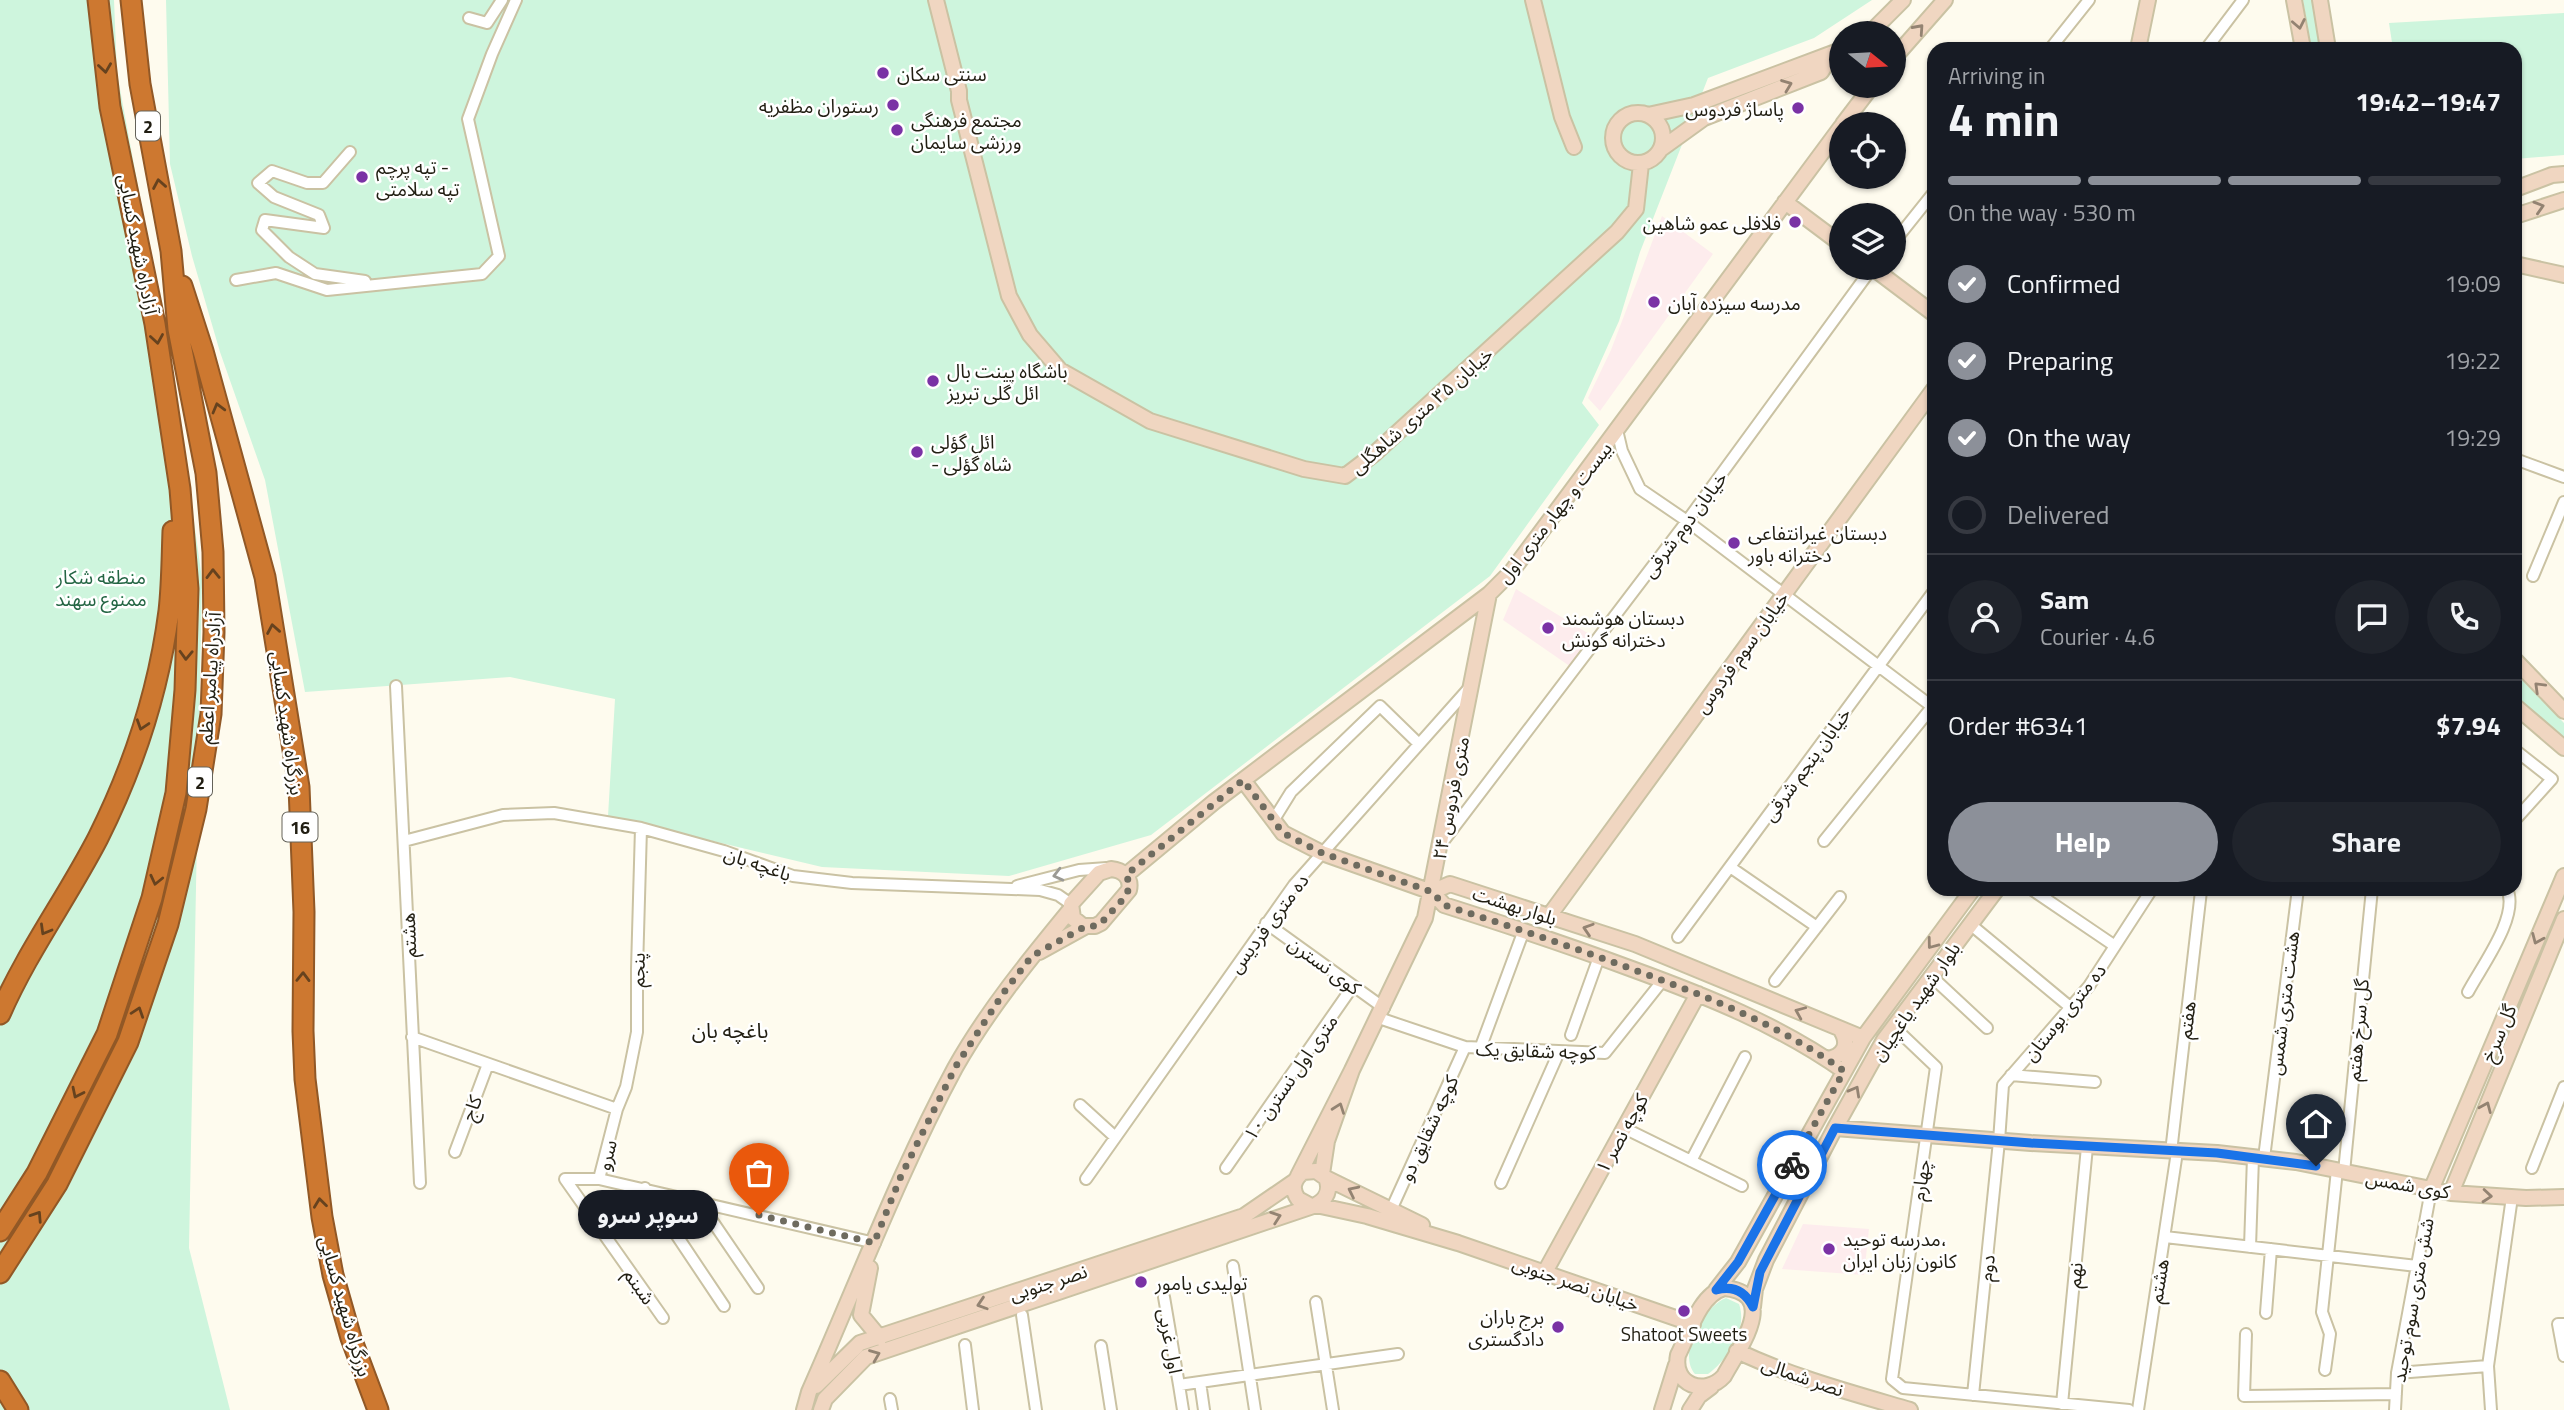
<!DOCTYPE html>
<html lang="en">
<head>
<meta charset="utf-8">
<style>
	body { margin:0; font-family:"Titillium Web","Noto Sans Arabic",sans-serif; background:#20242c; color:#f1f3f6; height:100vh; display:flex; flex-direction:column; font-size:26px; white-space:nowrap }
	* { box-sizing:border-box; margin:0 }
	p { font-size:23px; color:#9ea1a6 }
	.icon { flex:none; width:38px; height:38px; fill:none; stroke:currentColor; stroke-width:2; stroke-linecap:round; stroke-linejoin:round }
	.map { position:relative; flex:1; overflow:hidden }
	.side { position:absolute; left:1927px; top:42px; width:595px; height:854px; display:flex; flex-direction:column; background:#171b24; border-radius:21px; box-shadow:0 2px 5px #0004 }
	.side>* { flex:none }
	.needle { width:46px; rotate:108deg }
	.buttons { position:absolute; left:1829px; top:21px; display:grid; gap:14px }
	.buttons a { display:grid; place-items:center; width:77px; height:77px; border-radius:50%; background:#171b24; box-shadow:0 2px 5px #0004; font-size:35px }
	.pin { position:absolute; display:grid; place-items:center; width:60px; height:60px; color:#fff; margin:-72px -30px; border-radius:50% 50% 50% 0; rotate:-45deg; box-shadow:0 0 7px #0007 }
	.pin .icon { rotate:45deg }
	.courier { position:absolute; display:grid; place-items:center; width:70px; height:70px; margin:-35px; border:5px solid #1a73e8; border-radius:50%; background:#fff; color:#222; box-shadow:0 2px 9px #0007 }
	.bubble { position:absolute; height:49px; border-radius:24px; background:#171b24; box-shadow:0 2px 5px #0004; font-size:23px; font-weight:700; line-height:49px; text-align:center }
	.overview em { font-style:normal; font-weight:700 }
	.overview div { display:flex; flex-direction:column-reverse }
	.overview { display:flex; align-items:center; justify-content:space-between; height:119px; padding:0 21px }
	h1 { font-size:46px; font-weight:700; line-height:52px }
	.bar { display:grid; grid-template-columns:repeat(4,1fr); gap:10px 7px; align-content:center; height:84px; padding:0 21px }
	.bar i { height:9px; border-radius:5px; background:#363941 }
	.bar .on { background:#8c9099 }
	.bar p { grid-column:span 4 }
	.line { display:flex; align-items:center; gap:18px; padding:0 21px; border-top:2px solid #363941 }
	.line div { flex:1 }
	.round { display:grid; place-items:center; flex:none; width:74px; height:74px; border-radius:37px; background:#20242c }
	ol { padding:0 21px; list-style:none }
	li { display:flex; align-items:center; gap:21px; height:77px }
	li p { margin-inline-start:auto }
	li .icon { padding:7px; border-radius:50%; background:#8c9099; color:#fff; stroke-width:4 }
	li:last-child { color:#9ea1a6 }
	li i { width:38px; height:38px; border:4px solid #363941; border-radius:50% }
	.cta { display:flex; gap:14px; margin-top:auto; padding:14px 21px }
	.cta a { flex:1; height:80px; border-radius:42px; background:#8c9099; color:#fff; font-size:28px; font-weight:700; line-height:80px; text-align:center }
	.cta a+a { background:#20242c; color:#f1f3f6 }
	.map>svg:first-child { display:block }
	.education { fill:#fdeced }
	.green { fill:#cef5dd }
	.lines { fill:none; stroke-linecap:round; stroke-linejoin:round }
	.street-casing { stroke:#cac2a3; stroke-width:14 }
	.secondary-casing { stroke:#cac2a3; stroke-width:18 }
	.highway-casing { stroke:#915826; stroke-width:23 }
	.street { stroke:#fff; stroke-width:10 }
	.secondary { stroke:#f0d6c1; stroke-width:14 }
	.highway { stroke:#cd7830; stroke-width:19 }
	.oneway { stroke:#938372 }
	.oneway2 { stroke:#66421e }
	.oneway3 { stroke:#9b9a94 }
	.done { stroke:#6e6b5f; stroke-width:7; stroke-dasharray:0 12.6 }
	.route { stroke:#1a73e8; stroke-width:9 }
	.poi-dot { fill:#7a32a5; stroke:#fff; stroke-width:2.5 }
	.labels { text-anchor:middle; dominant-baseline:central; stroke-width:5; stroke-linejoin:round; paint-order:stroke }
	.shield { fill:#fff; stroke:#646259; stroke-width:2 }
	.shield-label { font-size:18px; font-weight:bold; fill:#211e12 }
	.poi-label { font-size:19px; fill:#211e12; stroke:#fff; text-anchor:start }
	.street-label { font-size:19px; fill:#211e12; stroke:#fff }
	.park-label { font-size:19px; fill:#236543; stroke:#fff }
	.neighbourhood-label { font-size:21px; fill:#211e12; stroke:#fff }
</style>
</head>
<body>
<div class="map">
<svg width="2564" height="1410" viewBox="0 0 2564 1410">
	<rect width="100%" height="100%" fill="#fefbee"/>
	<path class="education" d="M1662 216 1713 254 1600 411 1588 398 1611 350Z
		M1516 589 1594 637 1571 667 1503 620Z
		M1803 1224 1869 1229 1864 1275 1782 1269Z"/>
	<path class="green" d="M0 0H114L117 73 175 386 202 579 189 1248 230 1410H0Z
		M166 0H1872L1814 38 1708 78 1640 252 1619 321 1582 403 1599 425 1490 576 1151 835 1009 876 822 867 608 816 615 699 510 677 305 692 265 480 220 352 192 256 170 164Z
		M2303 0H2312L2320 49H2311Z
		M2564 13V155L2515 159V49H2393L2389 23Z
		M2515 673 2564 723V740L2515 698Z
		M1726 1298 1739 1304C1748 1330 1728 1359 1708 1374H1695C1677 1353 1703 1307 1726 1298Z"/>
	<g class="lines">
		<g class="street-casing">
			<path id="street" d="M469 18 487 23 502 0
				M2050 49 2089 0
				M2206 49 2243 0
				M350 152 323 183H307L272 171 258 183 274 197 319 215 324 228 265 220 262 230 289 257 315 274 365 281
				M1894 242 1934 192
				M236 280 276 273 327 290 482 274 499 256 468 119 492 54 516 0
				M1617 430 1622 451 1640 489 1687 521 1934 708
				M2515 459 2564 477
				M2533 576 2564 502
				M396 686 420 1183
				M2515 750 2552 779 2515 820
				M1273 821 1291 792 1380 706 1419 744
				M404 841 503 815 554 813 641 828 724 851 793 876 852 883 1040 890 1058 895 1071 904
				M1824 841 1932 707
				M1442 843 1687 521 1872 268
				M1730 867 1817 927
				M1017 886 1079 870 1107 868
				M2031 889 2115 946
				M1266 923 1384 1008
				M1970 924 2070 1007
				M1678 937 1934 591
				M1931 976 1987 1028
				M1775 981 1840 897
				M2468 992C2481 967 2520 916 2507 889
				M1379 1018 1465 1047 1605 1053 1663 980
				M1894 1027 1936 1067 1892 1379 1903 1388 2129 1410
				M1571 1035 1599 957
				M412 1037 617 1109 599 1179 875 1243
				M1480 1049 1524 930
				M2011 1075 2095 1082
				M1080 1105 1114 1136
				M617 1109 626 1087 637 1032V969L641 828
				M1624 1128 1742 1186
				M455 1152 488 1064
				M2171 1152 2201 891 2198 889
				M2264 1158 2298 889
				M1691 1161 1745 1057
				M1226 1168 1353 986
				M2532 1168 2564 1087
				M2344 1172 2372 889
				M599 1179H565L663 1318
				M1086 1179 1294 885 1470 687
				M1501 1183 1559 1052
				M645 1188 724 1306
				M698 1200 758 1288
				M1391 1210 1465 1047
				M2165 1237 2417 1266
				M2250 1247 2253 1157
				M1233 1266 1255 1410
				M1164 1297 1179 1385
				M1316 1302 1333 1410
				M2266 1313 2271 1249
				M1022 1315 1036 1410
				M2564 1324H2558L2564 1356
				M2246 1334 2244 1396 2396 1394
				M965 1345 973 1410
				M1101 1346 1111 1410
				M2325 1370 2330 1334 2322 1312 2337 1170
				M2397 1373 2488 1366
				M1200 1382 1398 1354
				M1973 1395 1999 1141 2003 1085 2089 986 2152 889
				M890 1399 892 1410
				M2062 1404 2087 1147
				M1183 1410 1179 1385 1200 1382 1204 1410
				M2138 1410 2177 1152
				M2395 1410 2397 1373 2431 1190
				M2491 1410 2488 1366 2512 1197"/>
		</g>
		<g class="secondary-casing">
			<path id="secondary" d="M936 0 959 91V100L1009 296 1030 335 1060 370 1150 421 1304 469 1345 476 1374 454 1617 232 1636 209 1641 164
				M1533 0 1562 117 1574 147
				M2294 0 2303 49
				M2320 0 2328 49
				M1870 33 1903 0
				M2138 49 2148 0
				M1894 58 1945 0
				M1613 138a25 25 0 1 1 50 0a25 25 0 1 1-50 0Z
				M1648 115 1694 105 1841 50
				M1843 124 1872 86
				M1661 149 1704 118 1821 72 1832 55
				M2515 189 2552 175 2564 174
				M1785 202 1841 244
				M2515 216 2564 200
				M2515 264 2564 275
				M1873 268 1934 314
				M2515 660 2564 711
				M2515 706 2564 748
				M1243 780 1283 833 1322 853 1432 892 1444 905C1507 925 1570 946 1632 969 1706 996 1779 1025 1844 1071
				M1111 869C1122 870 1132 877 1129 890L1101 923 1095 926H1083L1073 918 1071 904 1099 873Z
				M1126 875 1214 802 1489 594 1512 571 1841 127
				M1432 892 1450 884 1635 944 1863 1038
				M1549 916 1934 389
				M1039 952 1086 926
				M1827 1059C1845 1056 1850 1043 1840 1029
				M1352 1070 1425 918 1489 594
				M1835 1128 2031 1143 2217 1153 2296 1162 2451 1193 2526 1198 2564 1197
				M1298 1176 1352 1070 1327 1141 1322 1174
				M1326 1178 1422 1225
				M2431 1190 2564 876
				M2451 1193 2564 919
				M1316 1205 1367 1216 1458 1243 1693 1324
				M870 1268 861 1315 880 1338
				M1545 1272 1698 994
				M1724 1288C1781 1293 1738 1350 1724 1376 1705 1397 1672 1385 1678 1355 1689 1334 1699 1295 1724 1288Z
				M1716 1290 1738 1262 1863 1038 1973 889
				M1753 1307 1755 1289 1766 1260 1835 1128 1884 1040 1997 889
				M1737 1351C1792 1377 1852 1393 1910 1410
				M816 1386 860 1343 1244 1216 1295 1181
				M804 1410 809 1392C857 1284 899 1172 955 1068 987 1011 1029 960 1070 910
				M821 1410 825 1399 866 1357 1316 1205C1327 1199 1331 1190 1326 1178L1316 1171 1303 1172C1293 1180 1291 1189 1298 1199L1309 1205
				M1662 1410 1676 1365
				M1690 1410 1699 1396 1711 1387"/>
		</g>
		<g class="highway-casing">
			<path id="highway" d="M182 286 203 351 265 577 299 787 304 912 303 1031 305 1079 322 1217 333 1275 351 1338 378 1410
				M0 1014C27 952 67 898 98 838 133 768 159 689 169 611 172 585 172 558 173 531
				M0 1231 37 1173 107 1034 152 898 176 793 185 690 188 589 180 489 155 324 110 107 98 0
				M0 1273 57 1184 128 1042 168 924 196 809 211 714 214 632 213 552 206 473 178 329 171 251 140 84 131 0
				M0 1381 18 1410"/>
		</g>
		<use href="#street" class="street"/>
		<use href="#secondary" class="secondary"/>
		<use href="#highway" class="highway"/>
	</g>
	<defs><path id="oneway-chevron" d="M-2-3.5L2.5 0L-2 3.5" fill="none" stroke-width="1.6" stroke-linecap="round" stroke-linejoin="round" transform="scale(1.75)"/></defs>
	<g class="oneway">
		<use href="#oneway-chevron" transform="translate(2299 24) rotate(79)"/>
		<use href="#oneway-chevron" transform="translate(1919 29) rotate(-48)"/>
		<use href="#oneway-chevron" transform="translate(1787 85) rotate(-21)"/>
		<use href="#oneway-chevron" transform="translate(2539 207) rotate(-17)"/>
		<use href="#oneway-chevron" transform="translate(2539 687) rotate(-136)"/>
		<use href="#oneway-chevron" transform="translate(1588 929) rotate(-162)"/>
		<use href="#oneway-chevron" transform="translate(2537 939) rotate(113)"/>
		<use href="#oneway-chevron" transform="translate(1932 944) rotate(127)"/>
		<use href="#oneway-chevron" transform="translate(1800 1012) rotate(-157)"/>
		<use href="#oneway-chevron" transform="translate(1855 1091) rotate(-61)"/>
		<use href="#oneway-chevron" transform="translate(2486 1107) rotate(-67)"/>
		<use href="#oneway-chevron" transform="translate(1339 1108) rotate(-70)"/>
		<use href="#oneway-chevron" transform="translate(1353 1191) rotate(-154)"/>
		<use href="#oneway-chevron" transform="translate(2487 1196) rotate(5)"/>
		<use href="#oneway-chevron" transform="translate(1276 1217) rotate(-19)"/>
		<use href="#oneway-chevron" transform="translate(982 1304) rotate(162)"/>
		<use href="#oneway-chevron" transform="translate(875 1355) rotate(-22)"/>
	</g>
	<g class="oneway2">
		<use href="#oneway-chevron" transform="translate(105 68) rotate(82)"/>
		<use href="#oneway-chevron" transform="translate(159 184) rotate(-100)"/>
		<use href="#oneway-chevron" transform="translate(157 339) rotate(81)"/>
		<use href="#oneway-chevron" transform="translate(218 408) rotate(-105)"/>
		<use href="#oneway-chevron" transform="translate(213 574) rotate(-91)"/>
		<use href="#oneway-chevron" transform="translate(273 629) rotate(-100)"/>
		<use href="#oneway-chevron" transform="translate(186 655) rotate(92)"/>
		<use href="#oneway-chevron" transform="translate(142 725) rotate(108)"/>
		<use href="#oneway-chevron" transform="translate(156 880) rotate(103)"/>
		<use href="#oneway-chevron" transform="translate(45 930) rotate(120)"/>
		<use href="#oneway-chevron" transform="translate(303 977) rotate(-89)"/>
		<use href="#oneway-chevron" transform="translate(138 1012) rotate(-71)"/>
		<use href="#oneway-chevron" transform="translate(77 1093) rotate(116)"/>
		<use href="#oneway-chevron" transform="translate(320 1203) rotate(-97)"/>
		<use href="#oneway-chevron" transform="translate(37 1216) rotate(-57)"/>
	</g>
	<use class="oneway3" href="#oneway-chevron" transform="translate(1058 875) rotate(166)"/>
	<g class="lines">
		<path class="done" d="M759 1215 874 1243 901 1176 956 1066 1004 992 1032 956 1086 926H1096L1101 923 1126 896 1130 885 1126 875 1243 780 1283 833 1322 853 1432 892 1444 905C1509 926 1573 947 1637 971 1709 997 1781 1026 1844 1071L1792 1165"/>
		<path class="route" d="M1792 1165 1738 1262 1716 1290C1733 1285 1745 1291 1753 1307L1760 1272 1835 1128 2031 1143 2217 1153 2316 1166"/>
	</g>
	<g class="poi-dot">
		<circle cx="883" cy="73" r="7"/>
		<circle cx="893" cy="105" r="7"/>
		<circle cx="1798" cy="108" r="7"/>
		<circle cx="897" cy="130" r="7"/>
		<circle cx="362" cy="177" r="7"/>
		<circle cx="1795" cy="222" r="7"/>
		<circle cx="1654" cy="302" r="7"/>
		<circle cx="933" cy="381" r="7"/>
		<circle cx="917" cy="452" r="7"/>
		<circle cx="1734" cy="543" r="7"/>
		<circle cx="1548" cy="628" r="7"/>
		<circle cx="1829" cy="1249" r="7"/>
		<circle cx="1141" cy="1282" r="7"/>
		<circle cx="1684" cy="1311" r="7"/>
		<circle cx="1558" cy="1327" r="7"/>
	</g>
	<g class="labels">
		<g class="shield">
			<rect x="136" y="111.5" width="24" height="29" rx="5"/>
			<rect x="188" y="767.5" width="24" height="29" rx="5"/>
			<rect x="282.5" y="812.5" width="35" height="29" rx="5"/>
		</g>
		<g class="shield-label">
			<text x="148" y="126">2</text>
			<text x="200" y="782">2</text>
			<text x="300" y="827">16</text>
		</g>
		<g class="poi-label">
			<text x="897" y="73">سنتی سکان</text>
			<text x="879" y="105" text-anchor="end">رستوران مظفریه</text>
			<text x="1784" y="108" text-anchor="end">پاساژ فردوس</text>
			<text x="911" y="119">مجتمع فرهنگی<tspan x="911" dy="22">ورزشی سایمان</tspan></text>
			<text x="376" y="166">تپه پرچم -<tspan x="376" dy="22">تپه سلامتی</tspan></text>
			<text x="1781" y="222" text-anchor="end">فلافلی عمو شاهین</text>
			<text x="1668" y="302">مدرسه سیزده آبان</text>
			<text x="947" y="370">باشگاه پینت بال<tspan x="947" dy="22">ائل گلی تبریز</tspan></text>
			<text x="931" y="441">ائل گؤلی<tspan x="931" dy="22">- شاه گؤلی</tspan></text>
			<text x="1748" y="532">دبستان غیرانتفاعی<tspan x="1748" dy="22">دخترانه باور</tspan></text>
			<text x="1562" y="617">دبستان هوشمند<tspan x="1562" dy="22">دخترانه گونش</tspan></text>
			<text x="1843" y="1238">مدرسه توحید،<tspan x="1843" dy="22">کانون زبان ایران</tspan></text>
			<text x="1155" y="1282">تولیدی یامور</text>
			<text x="1544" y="1316" text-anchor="end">برج باران<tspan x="1544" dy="22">دادگستری</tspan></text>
			<text x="1684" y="1333" text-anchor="middle">Shatoot Sweets</text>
		</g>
		<g class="street-label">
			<text transform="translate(139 244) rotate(79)">آزادراه شهید کسایی</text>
			<text transform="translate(1421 410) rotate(-41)">خیابان ۳۵ متری شاهگلی</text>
			<text transform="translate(1554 512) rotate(-52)">بیست و چهار متری اول</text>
			<text transform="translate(1684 524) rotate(-53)">خیابان دوم شرقی</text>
			<text transform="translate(1741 652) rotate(-54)">خیابان سوم فردوس</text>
			<text transform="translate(209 678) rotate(-86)">آزادراه پیامبر اعظم</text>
			<text transform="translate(288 723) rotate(82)">بزرگراه شهید کسایی</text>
			<text transform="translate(1806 764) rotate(-54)">خیابان پنجم شرقی</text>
			<text transform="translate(1450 798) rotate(-79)">۲۴ متری فردوس</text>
			<text transform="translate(758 863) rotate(19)">باغچه بان</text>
			<text transform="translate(1515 905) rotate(18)">بلوار بهشت</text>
			<text transform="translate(1268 923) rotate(-53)">ده متری فردیس</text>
			<text transform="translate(408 935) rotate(-92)">هشتم</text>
			<text transform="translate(1325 965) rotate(36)">کوی نسترن</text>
			<text transform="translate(637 970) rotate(-89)">پنجم</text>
			<text transform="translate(1915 1001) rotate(-55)">بلوار شهید یاغچیان</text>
			<text transform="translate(2283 1003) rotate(-83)">هشت متری شمس</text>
			<text transform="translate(2064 1012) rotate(-51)">ده متری بوستان</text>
			<text transform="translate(2186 1020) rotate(-83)">هفتم</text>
			<text transform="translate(2357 1030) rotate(-85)">گل سرخ هفتم</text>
			<text transform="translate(2498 1033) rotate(-67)">گل سرخ</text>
			<text transform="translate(1536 1050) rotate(2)">کوچه شقایق یک</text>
			<text transform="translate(1290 1077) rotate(-55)">۱۰ متری اول نسترن</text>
			<text transform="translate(471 1108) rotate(-70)">کاج</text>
			<text transform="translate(1428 1128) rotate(-65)">کوچه شقایق دو</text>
			<text transform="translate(1621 1133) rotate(-61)">کوچه نصر ۱</text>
			<text transform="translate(606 1155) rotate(-76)">سرو</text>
			<text transform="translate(1920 1180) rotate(-82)">چهارم</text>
			<text transform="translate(2408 1184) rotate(10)">کوی شمس</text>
			<text transform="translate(1986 1268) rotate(-84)">دوم</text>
			<text transform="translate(2074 1275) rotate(-84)">نهم</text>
			<text transform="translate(2158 1281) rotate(-81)">هشتم</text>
			<text transform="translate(1048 1282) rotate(-18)">نصر جنوبی</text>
			<text transform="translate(1576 1283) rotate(19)">خیابان نصر جنوبی</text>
			<text transform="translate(640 1286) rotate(55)">شبنم</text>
			<text transform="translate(2412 1300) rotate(-80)">شش متری سوم توحید</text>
			<text transform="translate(346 1306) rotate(74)">بزرگراه شهید کسایی</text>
			<text transform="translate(1171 1341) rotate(80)">اول غربی</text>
			<text transform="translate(1803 1376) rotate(19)">نصر شمالی</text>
		</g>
		<g class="park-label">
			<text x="101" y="576">منطقه شکار<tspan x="101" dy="22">ممنوع سهند</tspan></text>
		</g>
		<g class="neighbourhood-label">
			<text x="730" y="1030">باغچه بان</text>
		</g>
	</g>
</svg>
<div class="buttons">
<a><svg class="needle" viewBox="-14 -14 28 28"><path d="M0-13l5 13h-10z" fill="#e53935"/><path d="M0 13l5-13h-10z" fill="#9ea1a6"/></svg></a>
<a><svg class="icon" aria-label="locate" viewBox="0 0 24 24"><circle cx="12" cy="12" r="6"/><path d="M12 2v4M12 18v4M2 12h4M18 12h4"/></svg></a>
<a><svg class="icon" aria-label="layers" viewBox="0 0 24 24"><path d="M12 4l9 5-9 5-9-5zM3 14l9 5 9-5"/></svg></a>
</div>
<div class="pin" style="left:759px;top:1215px;background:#ea580c"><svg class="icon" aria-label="bag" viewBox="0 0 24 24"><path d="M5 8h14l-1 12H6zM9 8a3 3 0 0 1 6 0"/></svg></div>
<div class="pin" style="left:2316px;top:1166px;background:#1f2937"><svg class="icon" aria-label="home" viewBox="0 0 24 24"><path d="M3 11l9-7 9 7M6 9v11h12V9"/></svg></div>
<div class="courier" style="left:1792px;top:1165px"><svg class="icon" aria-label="bike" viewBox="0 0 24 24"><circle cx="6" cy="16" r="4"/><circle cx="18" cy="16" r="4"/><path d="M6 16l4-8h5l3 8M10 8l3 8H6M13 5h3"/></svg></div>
<div class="bubble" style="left:578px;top:1190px;width:140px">سوپر سرو</div>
<section class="side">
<div class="overview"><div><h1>4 min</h1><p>Arriving in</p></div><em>19:42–19:47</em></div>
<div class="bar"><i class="on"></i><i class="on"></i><i class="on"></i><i></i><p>On the way · 530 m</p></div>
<ol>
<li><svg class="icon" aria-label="check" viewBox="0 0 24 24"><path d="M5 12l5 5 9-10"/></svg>Confirmed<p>19:09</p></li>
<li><svg class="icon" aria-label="check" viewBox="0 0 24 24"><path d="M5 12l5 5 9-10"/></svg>Preparing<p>19:22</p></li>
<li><svg class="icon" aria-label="check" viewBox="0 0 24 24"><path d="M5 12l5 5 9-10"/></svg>On the way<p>19:29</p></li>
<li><i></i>Delivered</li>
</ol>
<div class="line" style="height:126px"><a class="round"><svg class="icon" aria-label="person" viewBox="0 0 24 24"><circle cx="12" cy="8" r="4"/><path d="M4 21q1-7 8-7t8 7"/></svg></a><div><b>Sam</b><p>Courier · 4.6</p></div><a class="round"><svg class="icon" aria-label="chat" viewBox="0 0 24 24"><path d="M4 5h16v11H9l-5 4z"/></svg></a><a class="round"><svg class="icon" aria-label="phone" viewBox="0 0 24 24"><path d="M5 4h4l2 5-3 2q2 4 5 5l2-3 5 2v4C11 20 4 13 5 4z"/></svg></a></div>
<div class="line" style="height:91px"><div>Order #6341</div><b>$7.94</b></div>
<div class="cta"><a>Help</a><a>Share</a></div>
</section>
</div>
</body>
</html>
